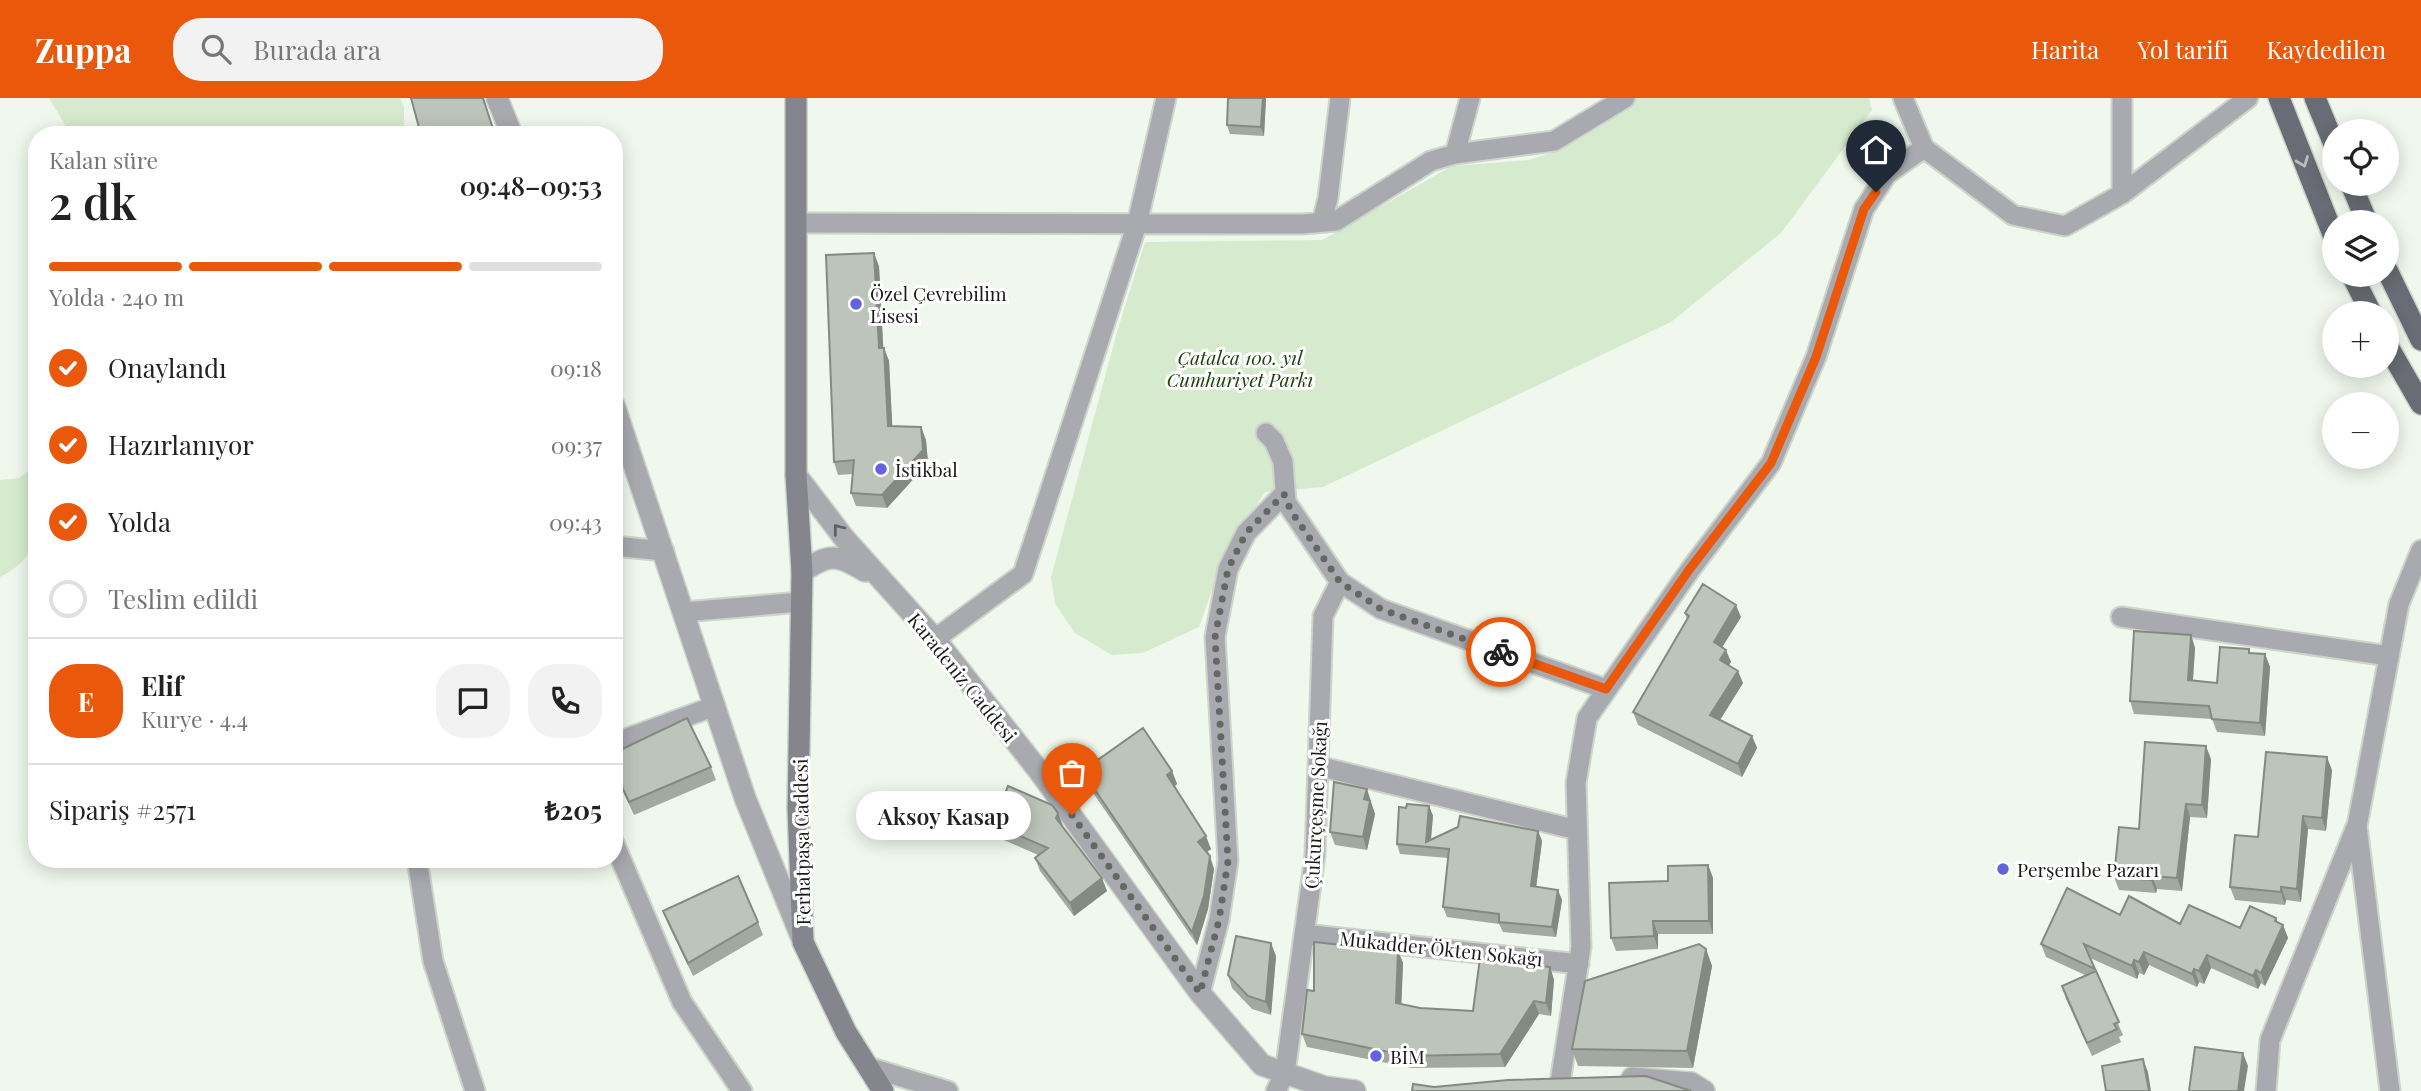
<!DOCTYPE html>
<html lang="tr">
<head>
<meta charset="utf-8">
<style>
	body { margin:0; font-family:"Playfair Display",serif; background:#f2f2f2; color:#222; height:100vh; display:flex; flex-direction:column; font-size:26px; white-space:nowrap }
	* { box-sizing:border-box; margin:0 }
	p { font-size:23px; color:#767676 }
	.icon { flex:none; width:38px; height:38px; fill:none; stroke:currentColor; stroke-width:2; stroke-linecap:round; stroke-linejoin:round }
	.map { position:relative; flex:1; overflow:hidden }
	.details { position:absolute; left:28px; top:28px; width:595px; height:742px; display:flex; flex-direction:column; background:#fff; border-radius:28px; box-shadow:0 4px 18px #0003 }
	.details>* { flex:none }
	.fabs { position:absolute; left:2322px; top:21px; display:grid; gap:14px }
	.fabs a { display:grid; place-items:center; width:77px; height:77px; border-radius:50%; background:#fff; box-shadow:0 4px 18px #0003; font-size:35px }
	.pin { position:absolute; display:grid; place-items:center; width:60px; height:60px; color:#fff; margin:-72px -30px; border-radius:50% 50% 50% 0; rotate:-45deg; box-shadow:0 0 7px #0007 }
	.pin .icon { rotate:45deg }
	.courier { position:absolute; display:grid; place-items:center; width:70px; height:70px; margin:-35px; border:5px solid #ea580c; border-radius:50%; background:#fff; color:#222; box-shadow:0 2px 9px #0007 }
	.bubble { position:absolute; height:49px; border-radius:24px; background:#fff; box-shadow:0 4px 18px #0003; font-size:23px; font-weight:600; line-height:49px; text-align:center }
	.summary em { font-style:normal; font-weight:600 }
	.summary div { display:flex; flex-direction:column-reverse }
	.summary { display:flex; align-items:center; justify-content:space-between; height:119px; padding:0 21px }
	h1 { font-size:46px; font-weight:600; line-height:52px }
	.bar { display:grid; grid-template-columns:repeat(4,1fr); gap:10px 7px; align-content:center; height:84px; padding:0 21px }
	.bar i { height:9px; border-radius:5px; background:#e0e0e0 }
	.bar .current { background:#ea580c }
	.bar p { grid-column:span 4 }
	.line { display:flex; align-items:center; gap:18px; padding:0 21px; border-top:2px solid #e0e0e0 }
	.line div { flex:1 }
	.round { display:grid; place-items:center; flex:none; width:74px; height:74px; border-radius:28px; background:#f2f2f2 }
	ol { padding:0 21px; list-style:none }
	li { display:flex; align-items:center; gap:21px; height:77px }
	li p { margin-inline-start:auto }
	li .icon { padding:7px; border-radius:50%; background:#ea580c; color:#fff; stroke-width:4 }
	li:last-child { color:#767676 }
	li i { width:38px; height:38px; border:4px solid #e0e0e0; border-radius:50% }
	header { display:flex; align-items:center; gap:42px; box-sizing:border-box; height:98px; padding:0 35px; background:#ea580c; color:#fff }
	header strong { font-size:33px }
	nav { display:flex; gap:38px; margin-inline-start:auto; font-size:24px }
	.search { width:490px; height:63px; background:#f2f2f2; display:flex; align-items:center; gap:18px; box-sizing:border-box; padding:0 24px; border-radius:28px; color:#767676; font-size:26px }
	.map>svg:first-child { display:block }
	.green { fill:#d6ebce }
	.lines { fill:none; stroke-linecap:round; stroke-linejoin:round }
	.minor-casing { stroke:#cdd5cb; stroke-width:23 }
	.tertiary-casing { stroke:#cdd5cb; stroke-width:24 }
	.secondary-casing { stroke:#cdd5cb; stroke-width:24 }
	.primary-casing { stroke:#cdd5cb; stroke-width:24 }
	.minor { stroke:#a9aaaf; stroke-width:19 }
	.tertiary { stroke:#a9aaaf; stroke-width:21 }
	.secondary { stroke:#84858d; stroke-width:21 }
	.primary { stroke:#6a6c75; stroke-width:21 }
	.wall { fill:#a3a9a0 }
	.shaded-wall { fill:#848a82 }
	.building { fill:#bdc5ba; stroke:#848a82; stroke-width:2 }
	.oneway { stroke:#bcbdc1 }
	.oneway2 { stroke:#606263 }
	.done { stroke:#646862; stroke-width:7; stroke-dasharray:0 12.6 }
	.route { stroke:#ea580c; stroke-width:9 }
	.poi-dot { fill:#6364dd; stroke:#fff; stroke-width:2.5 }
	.labels { text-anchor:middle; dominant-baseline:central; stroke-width:6; stroke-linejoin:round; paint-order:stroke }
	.poi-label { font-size:19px; fill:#181b17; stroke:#fff; text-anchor:start }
	.park-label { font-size:19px; font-style:italic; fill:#1e410c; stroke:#fff }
	.street-label { font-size:19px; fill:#181b17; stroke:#fff }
</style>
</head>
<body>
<header>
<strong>Zuppa</strong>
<div class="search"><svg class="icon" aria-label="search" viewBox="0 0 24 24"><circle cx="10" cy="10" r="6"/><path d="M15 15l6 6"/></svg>Burada ara</div>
<nav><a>Harita</a><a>Yol tarifi</a><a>Kaydedilen</a></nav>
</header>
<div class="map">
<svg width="2421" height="993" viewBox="0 0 2421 993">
	<rect width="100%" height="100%" fill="#f0f8ed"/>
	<path class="green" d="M49 0H400L404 9V37H71Z
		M1636 0H1869L1872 12 1781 135 1671 224 1323 389 1265 394 1224 459 1199 529 1143 555 1112 557 1075 535 1055 506 1051 479 1117 234 1145 144 1322 142 1452 68 1529 62 1557 53Z
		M37 367C37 415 50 454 0 479V382L19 380Z"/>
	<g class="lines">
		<g class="minor-casing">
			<path id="minor" d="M1903 0 1924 50 2013 117 2065 128 2122 96 2248 0
				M2122 0V96
				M1455 56 1470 0
				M1322 124 1328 100 1340 0
				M798 125 1303 126 1336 123 1431 63 1455 56 1554 43 1625 0
				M1266 335 1274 343 1283 364 1286 404 1340 484 1381 511 1606 591
				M614 448 664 453
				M684 514 801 504
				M2121 519 2389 558
				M935 541 1023 476 1137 126 1166 0
				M614 645 715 608
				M1318 668 1577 732
				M614 745 682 904 742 993
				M417 761 433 863 475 993
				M1304 836 1579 866
				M1200 895 1219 822 1228 763 1215 539 1228 471 1246 435 1284 396
				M868 969 948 993
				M1560 985 1581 849 1576 685 1587 620 1690 472 1771 365 1816 259 1864 111 1887 76 1924 50
				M1276 993 1285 975 1315 757 1323 518 1340 484
				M2266 993 2270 942 2356 729
				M2390 993 2357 728 2399 506 2421 452"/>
		</g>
		<g class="tertiary-casing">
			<path id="tertiary" d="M497 0 512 37
				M614 307 745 700 801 838
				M796 377 844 440 935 541 1039 673 1200 895 1262 967 1325 989 1355 993
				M802 474C829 455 837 456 865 473
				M1632 980 1691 985 1704 993"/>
		</g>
		<g class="secondary-casing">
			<path id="secondary" d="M796 0V377L802 474 798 710 803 844 846 934 883 993"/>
		</g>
		<g class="primary-casing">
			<path id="primary" d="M2279 0 2334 139
				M2315 0 2334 46
				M2351 86 2367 124
				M2387 172 2421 242
				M2352 177 2371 215
				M2387 247 2421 306"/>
		</g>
		<use href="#minor" class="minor"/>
		<use href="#tertiary" class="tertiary"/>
		<use href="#secondary" class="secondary"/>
		<use href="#primary" class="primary"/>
	</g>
	<path class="wall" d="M1228 0H1266L1264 38 1230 36 1227 27Z
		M879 168 883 250 889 263 892 328 921 329 926 342 928 365 887 410 856 408 851 395 853 376 838 377 834 364Z
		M1685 515 1741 519 1722 549 1731 564 1729 567 1743 585 1720 622 1752 638 1757 650 1742 679 1638 627 1633 614 1687 522Z
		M2191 537 2195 550 2193 582 2217 585 2251 555 2265 556 2270 569 2265 638 2217 634 2212 621 2134 616 2130 603Z
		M614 655 711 669 716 682 634 717 614 674Z
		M2211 661 2207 720 2190 719 2182 793 2157 791 2156 795 2119 792 2114 779 2139 731Z
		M2332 672 2326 733 2308 731 2301 804 2286 802 2285 807 2235 802 2230 789 2258 739Z
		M1082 673H1172L1177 686 1175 688 1211 751 1207 754 1214 771 1208 811 1197 847 1087 686Z
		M1371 704V705L1375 716 1367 752 1335 747 1330 734Z
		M1429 708 1433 718 1431 742 1538 733 1542 743 1536 789 1562 802 1556 839 1503 834 1499 826 1447 819 1443 809 1448 760 1400 756 1397 746 1406 710Z
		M992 726 1063 729 1107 793 1074 818 1040 773 1035 760 1038 757 997 739Z
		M1708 767 1713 780V836H1658V851L1616 853 1611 840 1668 783Z
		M663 813 758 824 763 837 693 878 668 826Z
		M2120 817 2180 826 2240 830 2278 825 2283 827 2288 840 2265 888 2261 885 2258 891 2211 870 2204 886 2199 884 2197 889 2149 867 2144 877 2139 875 2137 881 2090 860 2123 937 2119 939 2121 944 2092 958 2066 901 2062 888 2085 877 2046 859 2041 846Z
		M1706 851 1712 868 1693 970 1578 968 1572 951Z
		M1398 853 1403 865 1401 906 1420 910 1473 913 1550 869 1554 882 1551 918 1539 916 1505 969 1412 970 1307 949 1302 936 1314 893Z
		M1276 858 1271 917 1252 911 1232 890 1228 877Z"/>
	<path class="shaded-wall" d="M1263 0H1266L1264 38 1261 29Z
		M874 155 879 168 884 263 879 250Z
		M884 250 889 263 893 341 888 328Z
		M921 329 926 342 928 365 887 410 882 397Z
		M1736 507 1741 519 1718 556 1714 544Z
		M2191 537 2195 550 2192 595 2188 582Z
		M1726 552 1731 564 1725 574 1720 562Z
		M2265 556 2270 569 2265 638 2260 625Z
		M1738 573 1743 585 1715 630 1710 617Z
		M1752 638 1757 650 1742 679 1738 666Z
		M2206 648 2211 661 2207 720 2202 707Z
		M2327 659 2332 672 2326 733 2322 720Z
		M1172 673 1177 686 1172 690 1167 677Z
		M1367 691 1375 716 1367 752 1363 739 1364 701Z
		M2186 706 2190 719 2182 793 2177 780Z
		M1429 708 1433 718 1430 749 1426 744Z
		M1058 715 1063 728 1056 720Z
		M2303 718 2308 731 2301 804 2297 791Z
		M1538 733 1542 743 1535 798 1531 788Z
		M1206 738 1211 751 1202 757 1198 744Z
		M1210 758 1214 771 1208 811 1197 847 1192 834Z
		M1708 767 1713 780V836L1709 823Z
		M2152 778 2157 791 2156 795 2151 782Z
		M1102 780 1107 793 1074 818 1070 805Z
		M2281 789 2286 802 2285 807 2281 794Z
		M1558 792 1562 802 1556 839 1552 829Z
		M2276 820 2281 832 2283 827 2288 840 2265 888 2261 875Z
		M1653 823 1658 836V851L1654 838Z
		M1271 845 1276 858 1271 917 1266 904Z
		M1706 851 1712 868 1693 970 1687 953Z
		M1398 853 1403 865 1401 917 1396 905Z
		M2144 854 2149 867 2144 877 2139 864Z
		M2207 857 2211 870 2204 886 2199 873Z
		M2134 862 2139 875 2137 881 2132 868Z
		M1550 869 1554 882 1551 918 1546 905Z
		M2194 871 2199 884 2197 889 2192 876Z
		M2256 872 2261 885 2258 891 2253 878Z
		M1534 903 1539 916 1505 969 1500 956Z
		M2243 955 2248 968 2244 993H2238Z
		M2143 961 2148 974 2151 993H2149Z"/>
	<path class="building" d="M411 0H483L495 37H421Z
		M1228 0H1263L1261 29 1227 27Z
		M874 155 879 250H884L888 328 921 329 923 352 882 397 851 395 854 362 834 364 826 157Z
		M1703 486 1736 507 1714 544 1726 552 1720 562 1738 573 1710 617 1752 638 1738 666 1633 614 1689 518 1685 515Z
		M2134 533 2191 537 2188 582 2217 585 2220 549 2249 551V555L2265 556 2260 625 2212 621 2209 608 2130 603Z
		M687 620 711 669 629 704 614 672V655Z
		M1143 630 1172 673 1167 677 1206 738 1198 744 1210 758 1204 798 1192 834 1082 673Z
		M2145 644 2206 648 2202 707 2186 706 2177 780 2152 778 2151 782 2114 779 2119 729 2139 731Z
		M2266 654 2327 659 2322 720 2303 718 2297 791 2281 789V794L2230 789 2235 737 2258 739Z
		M1334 684 1367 691 1364 701 1370 703 1363 739 1330 734Z
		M1008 688 1052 707 1058 715 1056 720 1102 780 1070 805 1035 760 1048 750 992 726Z
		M1407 706 1429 708 1426 744 1458 729 1460 718 1538 733 1531 788 1558 792 1552 829 1499 824V816L1443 809 1449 751 1397 746 1399 709 1406 710Z
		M1708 767 1709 823H1653L1654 838 1611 840 1609 785 1668 783V768Z
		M738 778 758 824 688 865 663 813Z
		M2067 790 2120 817 2129 798 2180 826 2189 807 2240 830 2250 808 2276 820 2275 823 2283 827 2261 875 2256 872 2253 878 2207 857 2199 873 2194 871 2192 876 2144 854 2139 864 2134 862 2132 868 2084 846 2095 871 2041 846Z
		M1236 838 1271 845 1266 904 1248 898 1228 877Z
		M1314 844 1398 853 1396 905 1420 910 1473 913 1480 860 1550 869 1546 905 1534 903 1500 956 1408 958 1302 936 1307 892 1314 893Z
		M1699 846 1706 851 1687 953 1572 951 1585 883Z
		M2096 873 2119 924 2114 926 2117 931 2087 945 2062 888Z
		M2195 949 2243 955 2238 993H2189Z
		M2143 961 2149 993H2106L2102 968Z
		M1646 978 1691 993H1412L1413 986 1434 989 1508 982Z"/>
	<defs><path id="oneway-chevron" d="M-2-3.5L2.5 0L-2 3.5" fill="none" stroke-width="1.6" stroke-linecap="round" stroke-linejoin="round" transform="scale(1.75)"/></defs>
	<use class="oneway" href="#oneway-chevron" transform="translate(2303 64) rotate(69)"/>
	<use class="oneway2" href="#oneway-chevron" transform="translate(838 431) rotate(-128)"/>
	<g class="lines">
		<path class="done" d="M1072 717 1200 895 1219 822 1228 763 1215 539 1228 471 1246 435 1284 396 1291 413 1340 484 1381 511 1501 554"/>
		<path class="route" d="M1501 554 1606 591 1689 472 1771 365 1816 259 1864 111 1876 94"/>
	</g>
	<g class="poi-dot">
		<circle cx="856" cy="206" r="7"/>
		<circle cx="881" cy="371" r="7"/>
		<circle cx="2003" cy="771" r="7"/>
		<circle cx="1376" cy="958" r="7"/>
	</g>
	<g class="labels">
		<g class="poi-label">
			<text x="870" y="195">Özel Çevrebilim<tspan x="870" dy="22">Lisesi</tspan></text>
			<text x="895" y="371">İstikbal</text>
			<text x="2017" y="771">Perşembe Pazarı</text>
			<text x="1390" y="958">BİM</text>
		</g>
		<g class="park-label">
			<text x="1240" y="259">Çatalca 100. yıl<tspan x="1240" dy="22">Cumhuriyet Parkı</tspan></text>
		</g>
		<g class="street-label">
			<text transform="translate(963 579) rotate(51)">Karadeniz Caddesi</text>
			<text transform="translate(1315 707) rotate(-87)">Çukurçeşme Sokağı</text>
			<text transform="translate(801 744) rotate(-91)">Ferhatpaşa Caddesi</text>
			<text transform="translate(1441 850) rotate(6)">Mukadder Ökten Sokağı</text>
		</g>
	</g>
</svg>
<div class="fabs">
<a><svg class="icon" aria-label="locate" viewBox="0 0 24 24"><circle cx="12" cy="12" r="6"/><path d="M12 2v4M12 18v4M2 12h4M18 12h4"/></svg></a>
<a><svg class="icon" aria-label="layers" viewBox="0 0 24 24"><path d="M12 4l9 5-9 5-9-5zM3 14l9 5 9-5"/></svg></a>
<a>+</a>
<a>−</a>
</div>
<div class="pin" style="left:1072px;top:717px;background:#ea580c"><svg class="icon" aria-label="bag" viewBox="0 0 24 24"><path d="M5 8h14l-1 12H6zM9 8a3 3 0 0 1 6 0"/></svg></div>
<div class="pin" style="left:1876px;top:94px;background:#1f2937"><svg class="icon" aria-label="home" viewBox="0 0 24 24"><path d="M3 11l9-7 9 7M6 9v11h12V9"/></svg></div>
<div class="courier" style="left:1501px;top:554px"><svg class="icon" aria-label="bike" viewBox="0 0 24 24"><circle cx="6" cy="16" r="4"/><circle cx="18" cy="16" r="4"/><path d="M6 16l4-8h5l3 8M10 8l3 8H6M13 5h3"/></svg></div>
<div class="bubble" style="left:856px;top:693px;width:175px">Aksoy Kasap</div>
<section class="details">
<div class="summary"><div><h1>2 dk</h1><p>Kalan süre</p></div><em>09:48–09:53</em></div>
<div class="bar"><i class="current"></i><i class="current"></i><i class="current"></i><i></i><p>Yolda · 240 m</p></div>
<ol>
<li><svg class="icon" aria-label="check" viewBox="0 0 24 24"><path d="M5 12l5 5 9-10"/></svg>Onaylandı<p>09:18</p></li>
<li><svg class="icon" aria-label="check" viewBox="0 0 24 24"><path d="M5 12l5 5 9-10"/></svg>Hazırlanıyor<p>09:37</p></li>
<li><svg class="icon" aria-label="check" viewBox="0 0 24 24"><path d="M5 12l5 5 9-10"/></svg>Yolda<p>09:43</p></li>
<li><i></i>Teslim edildi</li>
</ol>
<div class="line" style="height:126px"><b class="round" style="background:#ea580c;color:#fff">E</b><div><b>Elif</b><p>Kurye · 4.4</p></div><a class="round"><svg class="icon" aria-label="chat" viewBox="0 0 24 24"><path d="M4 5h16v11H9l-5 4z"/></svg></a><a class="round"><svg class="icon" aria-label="phone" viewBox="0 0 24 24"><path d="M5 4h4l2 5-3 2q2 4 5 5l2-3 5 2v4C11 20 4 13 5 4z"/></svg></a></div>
<div class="line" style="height:91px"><div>Sipariş #2571</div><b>₺205</b></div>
</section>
</div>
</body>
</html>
